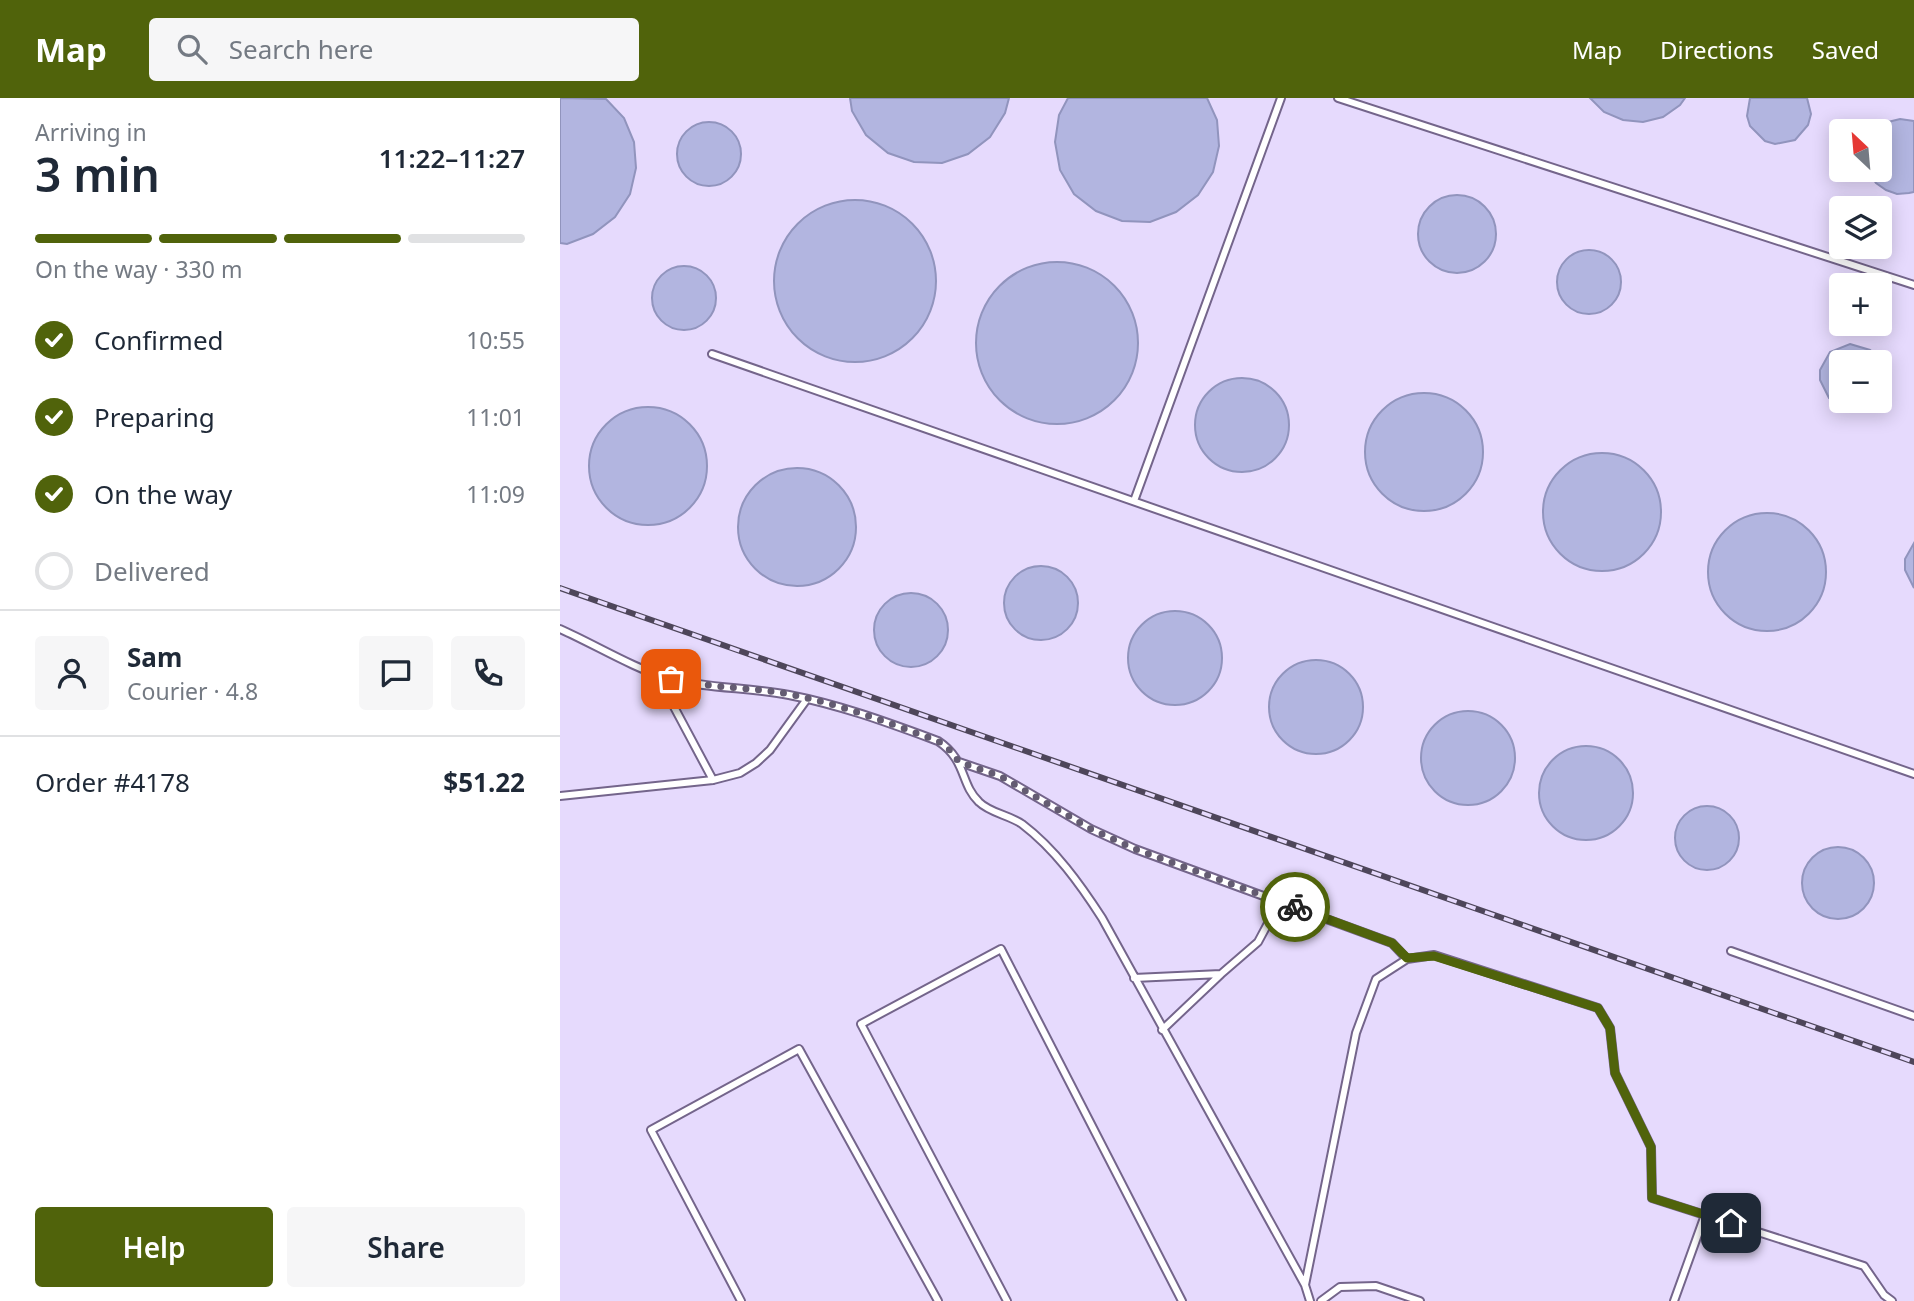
<!DOCTYPE html>
<html lang="en">
<head>
<meta charset="utf-8">
<style>
	body { margin:0; font-family:"Noto Sans",sans-serif; background:#f6f6f7; color:#1f2937; height:100vh; display:flex; flex-direction:column; font-size:26px; white-space:nowrap }
	* { box-sizing:border-box; margin:0 }
	p { font-size:23px; color:#747a83 }
	.icon { flex:none; width:38px; height:38px; fill:none; stroke:currentColor; stroke-width:2; stroke-linecap:round; stroke-linejoin:round }
	.map { position:relative; flex:1; overflow:hidden }
	.panel { display:flex; flex-direction:column; background:#fff; width:560px }
	.panel>* { flex:none }
	.needle { width:46px; rotate:334deg }
	.fabs { position:absolute; left:1269px; top:21px; display:grid; gap:14px }
	.fabs a { display:grid; place-items:center; width:63px; height:63px; border-radius:7px; background:#fff; box-shadow:0 4px 18px #0003; font-size:35px }
	.pin { position:absolute; display:grid; place-items:center; width:60px; height:60px; color:#fff; margin:-30px; border-radius:14px; box-shadow:0 4px 10px #0006 }
	.courier { position:absolute; display:grid; place-items:center; width:70px; height:70px; margin:-35px; border:5px solid #50630b; border-radius:50%; background:#fff; color:#222; box-shadow:0 2px 9px #0007 }
	.overview em { font-style:normal; font-weight:600 }
	.overview div { display:flex; flex-direction:column-reverse }
	.overview { display:flex; align-items:center; justify-content:space-between; height:119px; padding:0 35px }
	h1 { font-size:46px; font-weight:600; line-height:52px }
	.bar { display:grid; grid-template-columns:repeat(4,1fr); gap:10px 7px; align-content:center; height:84px; padding:0 35px }
	.bar i { height:9px; border-radius:5px; background:#e0e1e3 }
	.bar .current { background:#50630b }
	.bar p { grid-column:span 4 }
	.line { display:flex; align-items:center; gap:18px; padding:0 35px; border-top:2px solid #e0e1e3 }
	.line div { flex:1 }
	.round { display:grid; place-items:center; flex:none; width:74px; height:74px; border-radius:7px; background:#f6f6f7 }
	ol { padding:0 35px; list-style:none }
	li { display:flex; align-items:center; gap:21px; height:77px }
	li p { margin-inline-start:auto }
	li .icon { padding:7px; border-radius:50%; background:#50630b; color:#fff; stroke-width:4 }
	li:last-child { color:#747a83 }
	li i { width:38px; height:38px; border:4px solid #e0e1e3; border-radius:50% }
	.primary-button { display:flex; gap:14px; margin-top:auto; padding:14px 35px }
	.primary-button a { flex:1; height:80px; border-radius:7px; background:#50630b; color:#fff; font-size:28px; font-weight:600; line-height:80px; text-align:center }
	.primary-button a+a { background:#f6f6f7; color:#1f2937 }
	header { display:flex; align-items:center; gap:42px; box-sizing:border-box; height:98px; padding:0 35px; background:#50630b; color:#fff }
	header strong { font-size:33px }
	nav { display:flex; gap:38px; margin-inline-start:auto; font-size:24px }
	.search { width:490px; height:63px; background:#f6f6f7; display:flex; align-items:center; gap:18px; box-sizing:border-box; padding:0 24px; border-radius:7px; color:#747a83; font-size:26px }
	main { display:flex; flex:1; min-height:0 }
	.map>svg:first-child { display:block }
	.building { fill:#b2b5e0; stroke:#9194bd; stroke-width:2 }
	.lines { fill:none; stroke-linecap:round; stroke-linejoin:round }
	.service-casing { stroke:#74658b; stroke-width:10 }
	.service { stroke:#fff; stroke-width:6 }
	.rail-casing { stroke:#4e465a; stroke-width:6 }
	.rail { stroke:#e6dafd; stroke-width:3.5; stroke-dasharray:10; stroke-linecap:butt }
	.done { stroke:#645c72; stroke-width:7; stroke-dasharray:0 12.6 }
	.route { stroke:#50630b; stroke-width:9 }
</style>
</head>
<body>
<header>
<strong>Map</strong>
<div class="search"><svg class="icon" aria-label="search" viewBox="0 0 24 24"><circle cx="10" cy="10" r="6"/><path d="M15 15l6 6"/></svg>Search here</div>
<nav><a>Map</a><a>Directions</a><a>Saved</a></nav>
</header>
<main>
<section class="panel">
<div class="overview"><div><h1>3 min</h1><p>Arriving in</p></div><em>11:22–11:27</em></div>
<div class="bar"><i class="current"></i><i class="current"></i><i class="current"></i><i></i><p>On the way · 330 m</p></div>
<ol>
<li><svg class="icon" aria-label="check" viewBox="0 0 24 24"><path d="M5 12l5 5 9-10"/></svg>Confirmed<p>10:55</p></li>
<li><svg class="icon" aria-label="check" viewBox="0 0 24 24"><path d="M5 12l5 5 9-10"/></svg>Preparing<p>11:01</p></li>
<li><svg class="icon" aria-label="check" viewBox="0 0 24 24"><path d="M5 12l5 5 9-10"/></svg>On the way<p>11:09</p></li>
<li><i></i>Delivered</li>
</ol>
<div class="line" style="height:126px"><a class="round"><svg class="icon" aria-label="person" viewBox="0 0 24 24"><circle cx="12" cy="8" r="4"/><path d="M4 21q1-7 8-7t8 7"/></svg></a><div><b>Sam</b><p>Courier · 4.8</p></div><a class="round"><svg class="icon" aria-label="chat" viewBox="0 0 24 24"><path d="M4 5h16v11H9l-5 4z"/></svg></a><a class="round"><svg class="icon" aria-label="phone" viewBox="0 0 24 24"><path d="M5 4h4l2 5-3 2q2 4 5 5l2-3 5 2v4C11 20 4 13 5 4z"/></svg></a></div>
<div class="line" style="height:91px"><div>Order #4178</div><b>$51.22</b></div>
<div class="primary-button"><a>Help</a><a>Share</a></div>
</section>
<div class="map">
<svg width="1354" height="1203" viewBox="0 0 1354 1203">
	<rect width="100%" height="100%" fill="#e6dafd"/>
	<path class="building" d="M0 0 46 1 64 20 74 44 76 70 70 96 55 119 33 136 7 146 0 145Z
		M290 0H449L445 15 430 39 408 56 382 65 354 64 328 55 306 37 292 13Z
		M508 0H647L657 22 659 48 653 74 638 97 616 114 590 124 562 123 536 113 514 96 500 72 495 44 499 17Z
		M1030 0H1125L1120 7 1103 19 1083 24 1063 22 1044 14Z
		M1190 0H1247L1251 16 1248 27 1235 42 1215 46 1205 43 1190 28 1187 18Z
		M1340 21 1354 23V94L1349 95 1337 96 1326 92 1316 85 1307 72H1320V33H1315L1328 24Z
		M117 56a32 32 0 1 1 64 0a32 32 0 1 1-64 0Z
		M858 136a39 39 0 1 1 78 0a39 39 0 1 1-78 0Z
		M214 183a81 81 0 1 1 162 0a81 81 0 1 1-162 0Z
		M997 184a32 32 0 1 1 64 0a32 32 0 1 1-64 0Z
		M416 245a81 81 0 1 1 162 0a81 81 0 1 1-162 0Z
		M92 200a32 32 0 1 1 64 0a32 32 0 1 1-64 0Z
		M1290 246 1310 252 1318 259 1323 269 1324 280 1320 293V264H1281V303H1311L1297 309 1287 310 1269 300 1260 282V272L1270 254Z
		M635 327a47 47 0 1 1 94 0a47 47 0 1 1-94 0Z
		M805 354a59 59 0 1 1 118 0a59 59 0 1 1-118 0Z
		M29 368a59 59 0 1 1 118 0a59 59 0 1 1-118 0Z
		M983 414a59 59 0 1 1 118 0a59 59 0 1 1-118 0Z
		M178 429a59 59 0 1 1 118 0a59 59 0 1 1-118 0Z
		M1148 474a59 59 0 1 1 118 0a59 59 0 1 1-118 0Z
		M1354 445V490L1345 472V461Z
		M444 505a37 37 0 1 1 74 0a37 37 0 1 1-74 0Z
		M314 532a37 37 0 1 1 74 0a37 37 0 1 1-74 0Z
		M568 560a47 47 0 1 1 94 0a47 47 0 1 1-94 0Z
		M709 609a47 47 0 1 1 94 0a47 47 0 1 1-94 0Z
		M861 660a47 47 0 1 1 94 0a47 47 0 1 1-94 0Z
		M979 695a47 47 0 1 1 94 0a47 47 0 1 1-94 0Z
		M1115 740a32 32 0 1 1 64 0a32 32 0 1 1-64 0Z
		M1242 785a36 36 0 1 1 72 0a36 36 0 1 1-72 0Z"/>
	<g class="lines">
		<g class="service-casing">
			<path id="service" d="M778 0 1354 187
				M152 256 1354 676
				M574 403 721 0
				M0 531C34 546 73 570 107 580 147 591 189 589 229 597 281 607 329 625 378 643 407 662 400 686 419 704 430 715 449 717 462 726 495 751 520 786 542 820L745 1187
				M97 577 153 682
				M399 664 440 678 531 731 575 751 832 845 847 861
				M0 698 153 682 180 675 196 665 210 652 247 601
				M1171 853 1354 918
				M661 876 698 844 720 803
				M574 880 661 876 602 932
				M181 1203 91 1032 239 951 378 1203
				M447 1203 301 926 441 851 622 1203
				M750 1203 745 1187 796 935 816 881 847 861 874 857 1038 910 1050 930 1055 975 1091 1049 1092 1100 1304 1168 1324 1197 1332 1203
				M761 1203 780 1189 816 1188 860 1203
				M1114 1203 1145 1117"/>
		</g>
		<use href="#service" class="service"/>
		<g class="rail-casing">
			<path id="rail" d="M0 490 1354 964"/>
		</g>
		<use href="#rail" class="rail"/>
	</g>
	<g class="lines">
		<path class="done" d="M111 581C150 590 190 589 229 596 280 606 329 625 378 643L388 650 399 664 440 678 531 731 575 751 735 809"/>
		<path class="route" d="M735 809 832 845 847 860 874 858 1038 910 1050 930 1055 975 1091 1049 1092 1100 1171 1125"/>
	</g>
</svg>
<div class="fabs">
<a><svg class="needle" viewBox="-14 -14 28 28"><path d="M0-13l5 13h-10z" fill="#e53935"/><path d="M0 13l5-13h-10z" fill="#747a83"/></svg></a>
<a><svg class="icon" aria-label="layers" viewBox="0 0 24 24"><path d="M12 4l9 5-9 5-9-5zM3 14l9 5 9-5"/></svg></a>
<a>+</a>
<a>−</a>
</div>
<div class="pin" style="left:111px;top:581px;background:#ea580c"><svg class="icon" aria-label="bag" viewBox="0 0 24 24"><path d="M5 8h14l-1 12H6zM9 8a3 3 0 0 1 6 0"/></svg></div>
<div class="pin" style="left:1171px;top:1125px;background:#1f2937"><svg class="icon" aria-label="home" viewBox="0 0 24 24"><path d="M3 11l9-7 9 7M6 9v11h12V9"/></svg></div>
<div class="courier" style="left:735px;top:809px"><svg class="icon" aria-label="bike" viewBox="0 0 24 24"><circle cx="6" cy="16" r="4"/><circle cx="18" cy="16" r="4"/><path d="M6 16l4-8h5l3 8M10 8l3 8H6M13 5h3"/></svg></div>
</div>
</main>
</body>
</html>
